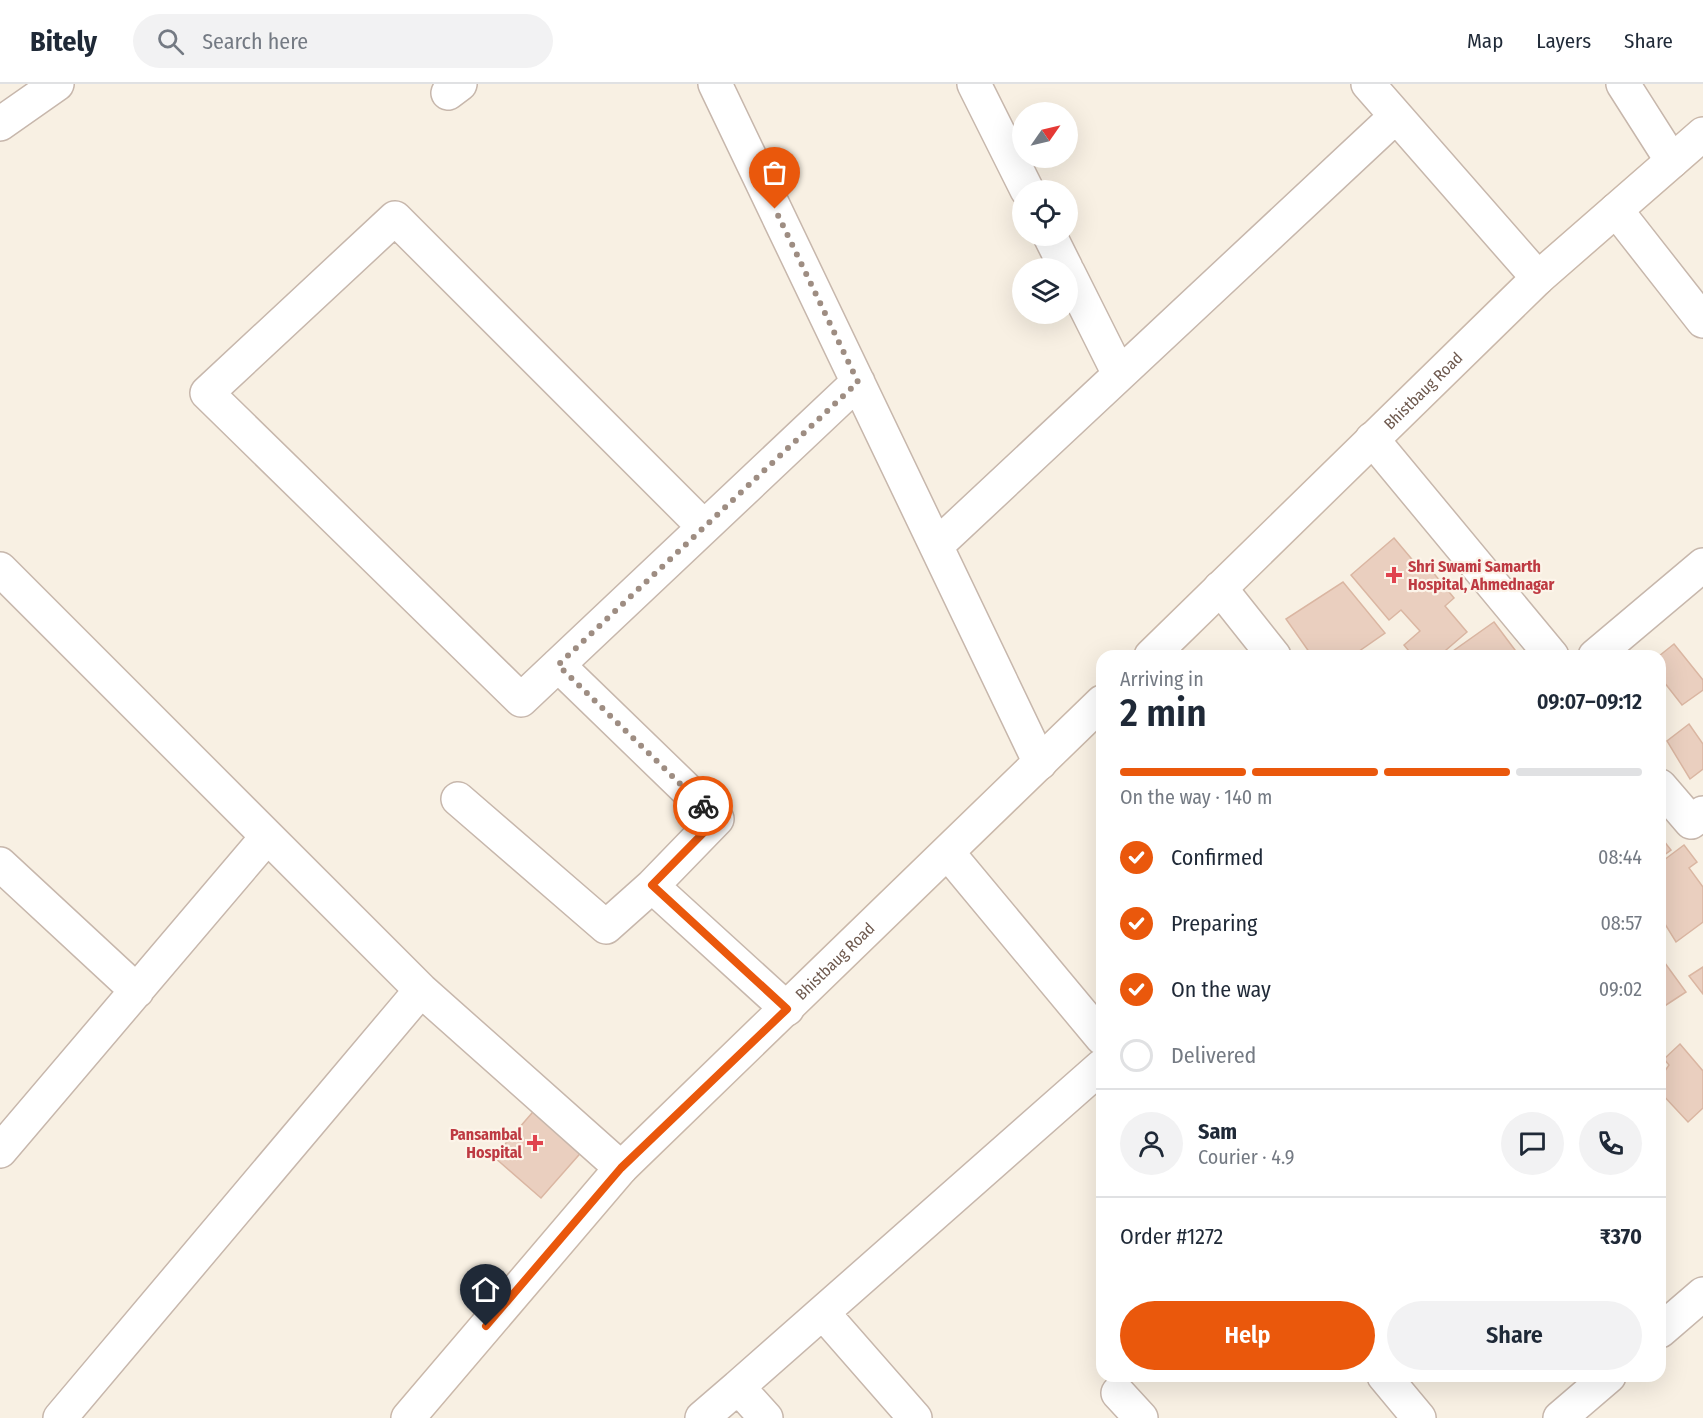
<!DOCTYPE html>
<html lang="en">
<head>
<meta charset="utf-8">
<style>
	body { margin:0; font-family:"Fira Sans Condensed",sans-serif; background:#f2f2f3; color:#1f2937; height:100vh; display:flex; flex-direction:column; font-size:22px; white-space:nowrap }
	* { box-sizing:border-box; margin:0 }
	p { font-size:20px; color:#747a83 }
	.icon { flex:none; width:33px; height:33px; fill:none; stroke:currentColor; stroke-width:2; stroke-linecap:round; stroke-linejoin:round }
	.map { position:relative; flex:1; overflow:hidden }
	.side { position:absolute; left:1096px; top:566px; width:570px; height:732px; display:flex; flex-direction:column; background:#fff; border-radius:18px; box-shadow:0 6px 24px #0002 }
	.side>* { flex:none }
	.needle { width:39px; rotate:56deg }
	.fabs { position:absolute; left:1012px; top:18px; display:grid; gap:12px }
	.fabs a { display:grid; place-items:center; width:66px; height:66px; border-radius:50%; background:#fff; box-shadow:0 6px 24px #0002; font-size:30px }
	.pin { position:absolute; display:grid; place-items:center; width:51px; height:51px; color:#fff; margin:-62px -26px; border-radius:50% 50% 50% 0; rotate:-45deg; box-shadow:0 0 6px #0007 }
	.pin .icon { rotate:45deg }
	.courier { position:absolute; display:grid; place-items:center; width:60px; height:60px; margin:-30px; border:4px solid #ea580c; border-radius:50%; background:#fff; color:#222; box-shadow:0 2px 8px #0007 }
	.headline em { font-style:normal; font-weight:600 }
	.headline div { display:flex; flex-direction:column-reverse }
	.headline { display:flex; align-items:center; justify-content:space-between; height:102px; padding:0 24px }
	h1 { font-size:39px; font-weight:600; line-height:45px }
	.bar { display:grid; grid-template-columns:repeat(4,1fr); gap:9px 6px; align-content:center; height:72px; padding:0 24px }
	.bar i { height:8px; border-radius:4px; background:#e0e1e3 }
	.bar .selected { background:#ea580c }
	.bar p { grid-column:span 4 }
	.line { display:flex; align-items:center; gap:15px; padding:0 24px; border-top:2px solid #e0e1e3 }
	.line div { flex:1 }
	.round { display:grid; place-items:center; flex:none; width:63px; height:63px; border-radius:32px; background:#f2f2f3 }
	ol { padding:0 24px; list-style:none }
	li { display:flex; align-items:center; gap:18px; height:66px }
	li p { margin-inline-start:auto }
	li .icon { padding:6px; border-radius:50%; background:#ea580c; color:#fff; stroke-width:4 }
	li:last-child { color:#747a83 }
	li i { width:33px; height:33px; border:3px solid #e0e1e3; border-radius:50% }
	.button { display:flex; gap:12px; margin-top:auto; padding:12px 24px }
	.button a { flex:1; height:69px; border-radius:36px; background:#ea580c; color:#fff; font-size:24px; font-weight:600; line-height:69px; text-align:center }
	.button a+a { background:#f2f2f3; color:#1f2937 }
	header { display:flex; align-items:center; gap:36px; box-sizing:border-box; height:84px; padding:0 30px; background:#fff; border-bottom:2px solid #e0e1e3 }
	header strong { font-size:28px }
	nav { display:flex; gap:33px; margin-inline-start:auto; font-size:21px }
	.search { width:420px; height:54px; background:#f2f2f3; display:flex; align-items:center; gap:15px; box-sizing:border-box; padding:0 21px; border-radius:33px; color:#747a83; font-size:22px }
	.map>svg:first-child { display:block }
	.building { fill:#eacfbf; stroke:#dab6a2; stroke-width:1.5 }
	.lines { fill:none; stroke-linecap:round; stroke-linejoin:round }
	.street-casing { stroke:#c7b7ac; stroke-width:36 }
	.secondary-casing { stroke:#cab8aa; stroke-width:36 }
	.street { stroke:#fff; stroke-width:33 }
	.secondary { stroke:#fff; stroke-width:33 }
	.done { stroke:#9e8d82; stroke-width:6; stroke-dasharray:0 10.8 }
	.route { stroke:#ea580c; stroke-width:8 }
	.health-dot { fill:#e0444e; stroke:#fcf4e9; stroke-width:2 }
	.labels { text-anchor:middle; dominant-baseline:central; stroke-width:4.5; stroke-linejoin:round; paint-order:stroke }
	.street-label { font-size:16px; fill:#6d584d; stroke:#fcf4e9 }
	.health-label { font-size:16px; font-weight:bold; fill:#be3a42; stroke:#fcf4e9; text-anchor:start }
</style>
</head>
<body>
<header>
<strong>Bitely</strong>
<div class="search"><svg class="icon" aria-label="search" viewBox="0 0 24 24"><circle cx="10" cy="10" r="6"/><path d="M15 15l6 6"/></svg>Search here</div>
<nav><a>Map</a><a>Layers</a><a>Share</a></nav>
</header>
<div class="map">
<svg width="1703" height="1334" viewBox="0 0 1703 1334">
	<rect width="100%" height="100%" fill="#f8f0e3"/>
	<path class="building" d="M1394 454 1421 486 1427 481 1454 514 1445 522 1467 548 1439 572H1413L1404 561 1420 547 1401 526 1389 536 1351 491Z
		M1343 498 1385 549 1352 572H1312L1286 535Z
		M1494 538 1518 570 1516 572H1446Z
		M1674 560 1703 596V606L1682 621 1660 593 1659 572Z
		M1689 640 1703 660V685L1690 695 1667 657Z
		M1660 752 1671 766 1660 774Z
		M1684 761 1697 778 1689 784 1703 803V838L1676 858 1660 832V779Z
		M1662 875 1686 908 1660 925V876Z
		M1703 883V910L1689 892Z
		M1680 960 1703 987V1024L1688 1038 1660 1008V994L1669 981 1664 975Z
		M538 1022 585 1064 541 1114 494 1073Z"/>
	<g class="lines">
		<g class="street-casing">
			<path id="street" d="M715 0 1040 679
				M974 0 1027 106
				M1368 0 1538 194
				M1623 0 1672 77
				M448 9 460 0
				M0 40 57 0
				M1616 126 1703 237
				M1050 152 1066 184
				M1068 188 1119 290
				M1372 355 1552 572
				M704 443 395 134 207 309 521 616 858 298
				M936 462 1395 33
				M0 485 421 906 621 1084
				M1220 504 1274 572
				M1595 572 1703 481
				M558 581 717 735 652 802 787 925
				M1660 702 1691 738 1703 729
				M458 715 606 843 652 802
				M948 769 1102 954
				M0 780 137 907
				M0 1067 267 753
				M823 1229 915 1334
				M1660 1247 1703 1210
				M1384 1292 1419 1334
				M1118 1309 1141 1334
				M60 1334 421 906
				M702 1334 738 1303
				M766 1334 738 1303 1102 982
				M1560 1334 1609 1292"/>
		</g>
		<g class="secondary-casing">
			<g id="secondary">
				<path id="s1" d="M1151 572 1538 194 1703 50"/>
				<path id="s2" d="M408 1334 621 1084 1102 618"/>
			</g>
		</g>
		<use href="#street" class="street"/>
		<use href="#secondary" class="secondary"/>
	</g>
	<g class="lines">
		<path class="done" d="M703 722 558 581 858 298 775 125"/>
		<path class="route" d="M486 1242 621 1084 787 925 652 801 717 735 703 722"/>
	</g>
	<g class="health-dot">
		<path d="M1391 482h6v6h6v6h-6v6h-6v-6h-6v-6h6z"/>
		<path d="M532 1050h6v6h6v6h-6v6h-6v-6h-6v-6h6z"/>
	</g>
	<g class="labels">
		<g class="street-label">
			<text stroke="none"><textPath href="#s1" startOffset="380">Bhistbaug Road</textPath></text>
			<text stroke="none"><textPath href="#s2" startOffset="626">Bhistbaug Road</textPath></text>
		</g>
		<g class="health-label">
			<text x="1408" y="482">Shri Swami Samarth<tspan x="1408" dy="18">Hospital, Ahmednagar</tspan></text>
			<text x="522" y="1050" text-anchor="end">Pansambal<tspan x="522" dy="18">Hospital</tspan></text>
		</g>
	</g>
</svg>
<div class="fabs">
<a><svg class="needle" viewBox="-14 -14 28 28"><path d="M0-13l5 13h-10z" fill="#e53935"/><path d="M0 13l5-13h-10z" fill="#747a83"/></svg></a>
<a><svg class="icon" aria-label="locate" viewBox="0 0 24 24"><circle cx="12" cy="12" r="6"/><path d="M12 2v4M12 18v4M2 12h4M18 12h4"/></svg></a>
<a><svg class="icon" aria-label="layers" viewBox="0 0 24 24"><path d="M12 4l9 5-9 5-9-5zM3 14l9 5 9-5"/></svg></a>
</div>
<div class="pin" style="left:775px;top:125px;background:#ea580c"><svg class="icon" aria-label="bag" viewBox="0 0 24 24"><path d="M5 8h14l-1 12H6zM9 8a3 3 0 0 1 6 0"/></svg></div>
<div class="pin" style="left:486px;top:1242px;background:#1f2937"><svg class="icon" aria-label="home" viewBox="0 0 24 24"><path d="M3 11l9-7 9 7M6 9v11h12V9"/></svg></div>
<div class="courier" style="left:703px;top:722px"><svg class="icon" aria-label="bike" viewBox="0 0 24 24"><circle cx="6" cy="16" r="4"/><circle cx="18" cy="16" r="4"/><path d="M6 16l4-8h5l3 8M10 8l3 8H6M13 5h3"/></svg></div>
<section class="side">
<div class="headline"><div><h1>2 min</h1><p>Arriving in</p></div><em>09:07–09:12</em></div>
<div class="bar"><i class="selected"></i><i class="selected"></i><i class="selected"></i><i></i><p>On the way · 140 m</p></div>
<ol>
<li><svg class="icon" aria-label="check" viewBox="0 0 24 24"><path d="M5 12l5 5 9-10"/></svg>Confirmed<p>08:44</p></li>
<li><svg class="icon" aria-label="check" viewBox="0 0 24 24"><path d="M5 12l5 5 9-10"/></svg>Preparing<p>08:57</p></li>
<li><svg class="icon" aria-label="check" viewBox="0 0 24 24"><path d="M5 12l5 5 9-10"/></svg>On the way<p>09:02</p></li>
<li><i></i>Delivered</li>
</ol>
<div class="line" style="height:108px"><a class="round"><svg class="icon" aria-label="person" viewBox="0 0 24 24"><circle cx="12" cy="8" r="4"/><path d="M4 21q1-7 8-7t8 7"/></svg></a><div><b>Sam</b><p>Courier · 4.9</p></div><a class="round"><svg class="icon" aria-label="chat" viewBox="0 0 24 24"><path d="M4 5h16v11H9l-5 4z"/></svg></a><a class="round"><svg class="icon" aria-label="phone" viewBox="0 0 24 24"><path d="M5 4h4l2 5-3 2q2 4 5 5l2-3 5 2v4C11 20 4 13 5 4z"/></svg></a></div>
<div class="line" style="height:78px"><div>Order #1272</div><b>₹370</b></div>
<div class="button"><a>Help</a><a>Share</a></div>
</section>
</div>
</body>
</html>
